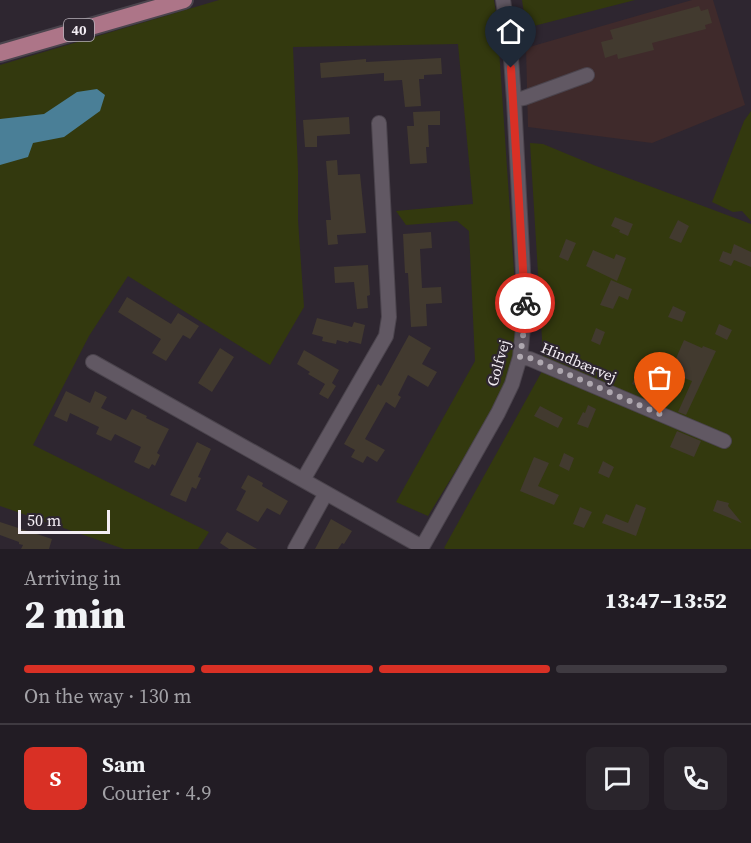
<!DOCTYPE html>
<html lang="en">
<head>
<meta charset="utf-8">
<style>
	body { margin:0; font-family:"Source Serif 4",serif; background:#2a252c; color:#f1f3f6; height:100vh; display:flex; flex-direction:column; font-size:22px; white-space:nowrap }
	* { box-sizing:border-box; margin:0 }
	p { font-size:20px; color:#a2a1a6 }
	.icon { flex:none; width:33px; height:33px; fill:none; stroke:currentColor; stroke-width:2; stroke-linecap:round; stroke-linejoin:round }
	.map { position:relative; height:549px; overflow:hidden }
	.side { display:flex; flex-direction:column; background:#221c24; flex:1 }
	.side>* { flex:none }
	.scale { position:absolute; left:18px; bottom:15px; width:92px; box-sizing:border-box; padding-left:6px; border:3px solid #f3edf4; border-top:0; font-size:16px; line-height:21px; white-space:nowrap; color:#f3edf4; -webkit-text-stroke:4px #2e2630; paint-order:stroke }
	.pin { position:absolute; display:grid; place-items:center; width:51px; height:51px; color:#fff; margin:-62px -26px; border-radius:50% 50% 50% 0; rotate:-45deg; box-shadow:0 0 6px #0007 }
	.pin .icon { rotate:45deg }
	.courier { position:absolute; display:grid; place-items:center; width:60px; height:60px; margin:-30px; border:4px solid #d93025; border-radius:50%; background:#fff; color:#222; box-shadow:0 2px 8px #0007 }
	.head em { font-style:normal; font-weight:800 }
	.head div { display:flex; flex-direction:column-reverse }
	.head { display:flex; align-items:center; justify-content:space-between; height:102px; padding:0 24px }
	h1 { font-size:39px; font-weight:800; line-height:45px }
	.bar { display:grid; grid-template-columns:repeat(4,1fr); gap:9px 6px; align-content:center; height:72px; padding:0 24px }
	.bar i { height:8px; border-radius:4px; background:#3f3a41 }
	.bar .selected { background:#d93025 }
	.bar p { grid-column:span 4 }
	.line { display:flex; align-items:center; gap:15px; padding:0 24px; border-top:2px solid #3f3a41 }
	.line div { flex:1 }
	.round { display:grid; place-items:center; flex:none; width:63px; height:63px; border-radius:9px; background:#2a252c }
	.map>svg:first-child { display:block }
	.education { fill:#3f2a2b }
	.green { fill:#33390e }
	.water { fill:#4a7f97 }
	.building { fill:#423a2f }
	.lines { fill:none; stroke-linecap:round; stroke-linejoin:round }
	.minor-casing { stroke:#4b444d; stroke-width:16 }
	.major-casing { stroke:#4b444d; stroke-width:20 }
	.minor { stroke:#615863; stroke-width:14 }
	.major { stroke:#ad7588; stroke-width:16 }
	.done { stroke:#aea7af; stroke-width:6; stroke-dasharray:0 10.8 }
	.route { stroke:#d93025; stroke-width:8 }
	.labels { text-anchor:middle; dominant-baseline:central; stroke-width:4.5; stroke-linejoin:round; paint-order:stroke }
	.shield { fill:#2e2630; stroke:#b8b1b9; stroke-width:1.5 }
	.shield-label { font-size:14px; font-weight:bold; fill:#f3edf4 }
	.street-label { font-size:15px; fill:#f3edf4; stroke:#2e2630 }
</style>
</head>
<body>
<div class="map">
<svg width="751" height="549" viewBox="0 0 751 549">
	<rect width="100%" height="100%" fill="#2e2630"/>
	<path class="education" d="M692 0H713L745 105 652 143 528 127 526 48Z"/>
	<path class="green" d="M219 0H494L497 19 518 331 515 363 506 389 428 516 396 502 475 361 469 231 457 221 406 225 396 211 473 204 458 44 293 47 298 171V220L304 307 270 365 128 276 89 336 33 445 209 532 198 549H124L0 506V65Z
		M522 0H635L526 28Z
		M751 111V221L742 211 733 212 712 202 744 121Z
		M530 143 543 144 596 166 751 224V549H446L444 548 541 373 543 355Z"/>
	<path class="water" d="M97 89 105 95 100 111 64 137 33 143 28 157 0 165V119L44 114 77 92Z"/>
	<path class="building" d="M699 6 701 11 708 9 712 23 705 25 706 29 652 43 654 50 618 59 617 54 605 58 601 42 613 39 610 30Z
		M441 58 442 74 424 75V79H419L421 106 405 107 402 80 384 81V73L321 78 320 63 366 59V62Z
		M440 111V125H428L429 147H426L427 163 410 164 407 126H414L413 112Z
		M349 117 350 134 317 136V147H305L303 120Z
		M337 160 338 175 360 174 366 233 337 235 338 244 328 245 326 220H331L326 161Z
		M615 217 633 224 628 236 619 232 620 230 611 226Z
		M678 220 689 226 681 243 669 238Z
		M431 232 432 248 420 249 422 288 441 287 442 303 426 304 427 326 411 327 408 273H405L403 234Z
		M566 239 576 243 568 261 559 257Z
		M734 244 751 252V267L734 260 731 266 719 261 723 251 731 254Z
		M593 250 614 259 616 254 626 258 617 281 586 266Z
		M368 265 370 295 367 296 368 308 357 309 354 282 335 283 334 267Z
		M611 280 632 289 628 300 619 296 613 309 600 305Z
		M127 297 171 324 178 313 199 326 190 339 183 335 166 361 152 353 161 339 118 312Z
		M673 306 686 312 682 322 668 317Z
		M317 318 352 327 354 322 365 325 361 344 349 341 348 343 337 340 336 344 322 341 323 337 312 334Z
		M719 324 732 330 727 340 715 334Z
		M596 328 605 332 600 345 591 341Z
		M409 335 431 348 422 364 437 372 428 387 408 375 398 395 401 397 395 408 386 402 365 439 385 450 377 462 367 456 363 463 351 457 355 450 344 444 378 384 381 386Z
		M684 340 702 348 703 346 716 351 686 415 678 412 692 381 674 374 675 372 671 370Z
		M220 348 234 357 212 392 198 383Z
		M304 350 339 370 332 383 336 386 328 399 319 394 325 384 308 374 310 372 297 364Z
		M638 370 647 374 642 388 632 384Z
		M66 391 90 403 95 391 107 397 101 408 126 420 132 409 147 416 146 418 169 429 157 453 160 455 155 466 152 464 149 469 134 462 141 447 115 434 111 441 96 434 99 427 70 413 67 422 54 416Z
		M588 405 596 409 588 428 577 424 583 412 585 413Z
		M540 406 563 418 558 428 534 416Z
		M677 431 701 441 694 457 670 447Z
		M197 442 211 449 198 477 201 478 196 489 192 487 186 502 170 495Z
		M564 453 574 458 569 471 559 466Z
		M534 457 549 463 538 486 559 495 554 505 520 491Z
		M603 461 614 467 609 478 598 473Z
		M248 475 263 483 262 486 288 501 280 515 267 508 258 522 236 510 246 491 241 488Z
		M717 500 729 503 728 506 742 523 713 511Z
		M636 504 646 508 636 536 602 523 606 514 628 523Z
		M580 507 592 512 584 528 573 524Z
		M331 519 352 531 344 544 342 543 338 549H315Z
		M0 522 52 539 49 549H21L23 545 19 544V542L0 535Z
		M227 532 257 549H229L220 543Z"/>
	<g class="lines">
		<g class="minor-casing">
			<path id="minor" d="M514 100 524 98 587 75
				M520 357 530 359 724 441
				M93 362 422 547
				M303 480 386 336 389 317 379 123
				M295 549 326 493
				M421 549 498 413 512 384 520 357 525 309 514 100 510 44 503 0"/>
		</g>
		<g class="major-casing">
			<path id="major" d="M0 53 184 0"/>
		</g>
		<use href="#minor" class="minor"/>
		<use href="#major" class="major"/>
	</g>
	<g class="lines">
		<path class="done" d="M525 303 523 337 520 357 530 358 660 414"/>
		<path class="route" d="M511 68 525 303"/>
	</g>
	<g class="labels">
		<rect class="shield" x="64" y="19" width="30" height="22" rx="4.5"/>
		<g class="shield-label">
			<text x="79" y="30">40</text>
		</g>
		<g class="street-label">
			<text transform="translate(579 362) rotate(23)">Hindbærvej</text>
			<text transform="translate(498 363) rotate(-74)">Golfvej</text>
		</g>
	</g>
</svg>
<div class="scale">50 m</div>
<div class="pin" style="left:660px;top:414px;background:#ea580c"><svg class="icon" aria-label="bag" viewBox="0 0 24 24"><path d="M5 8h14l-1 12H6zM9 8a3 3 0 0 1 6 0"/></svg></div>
<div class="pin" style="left:511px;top:68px;background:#1f2937"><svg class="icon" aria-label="home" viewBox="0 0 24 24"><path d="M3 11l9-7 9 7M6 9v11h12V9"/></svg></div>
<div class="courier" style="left:525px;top:303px"><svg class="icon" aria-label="bike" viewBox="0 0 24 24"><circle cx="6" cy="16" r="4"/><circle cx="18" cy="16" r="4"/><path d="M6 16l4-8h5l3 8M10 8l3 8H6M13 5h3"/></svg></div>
</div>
<section class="side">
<div class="head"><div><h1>2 min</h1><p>Arriving in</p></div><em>13:47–13:52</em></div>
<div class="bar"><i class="selected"></i><i class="selected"></i><i class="selected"></i><i></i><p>On the way · 130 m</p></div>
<div class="line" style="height:108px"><b class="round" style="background:#d93025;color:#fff">S</b><div><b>Sam</b><p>Courier · 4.9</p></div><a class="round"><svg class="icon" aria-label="chat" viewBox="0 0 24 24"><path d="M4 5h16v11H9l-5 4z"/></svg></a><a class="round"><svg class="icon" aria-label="phone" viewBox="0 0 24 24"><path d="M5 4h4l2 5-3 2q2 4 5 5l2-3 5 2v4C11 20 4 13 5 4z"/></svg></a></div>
</section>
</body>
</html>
